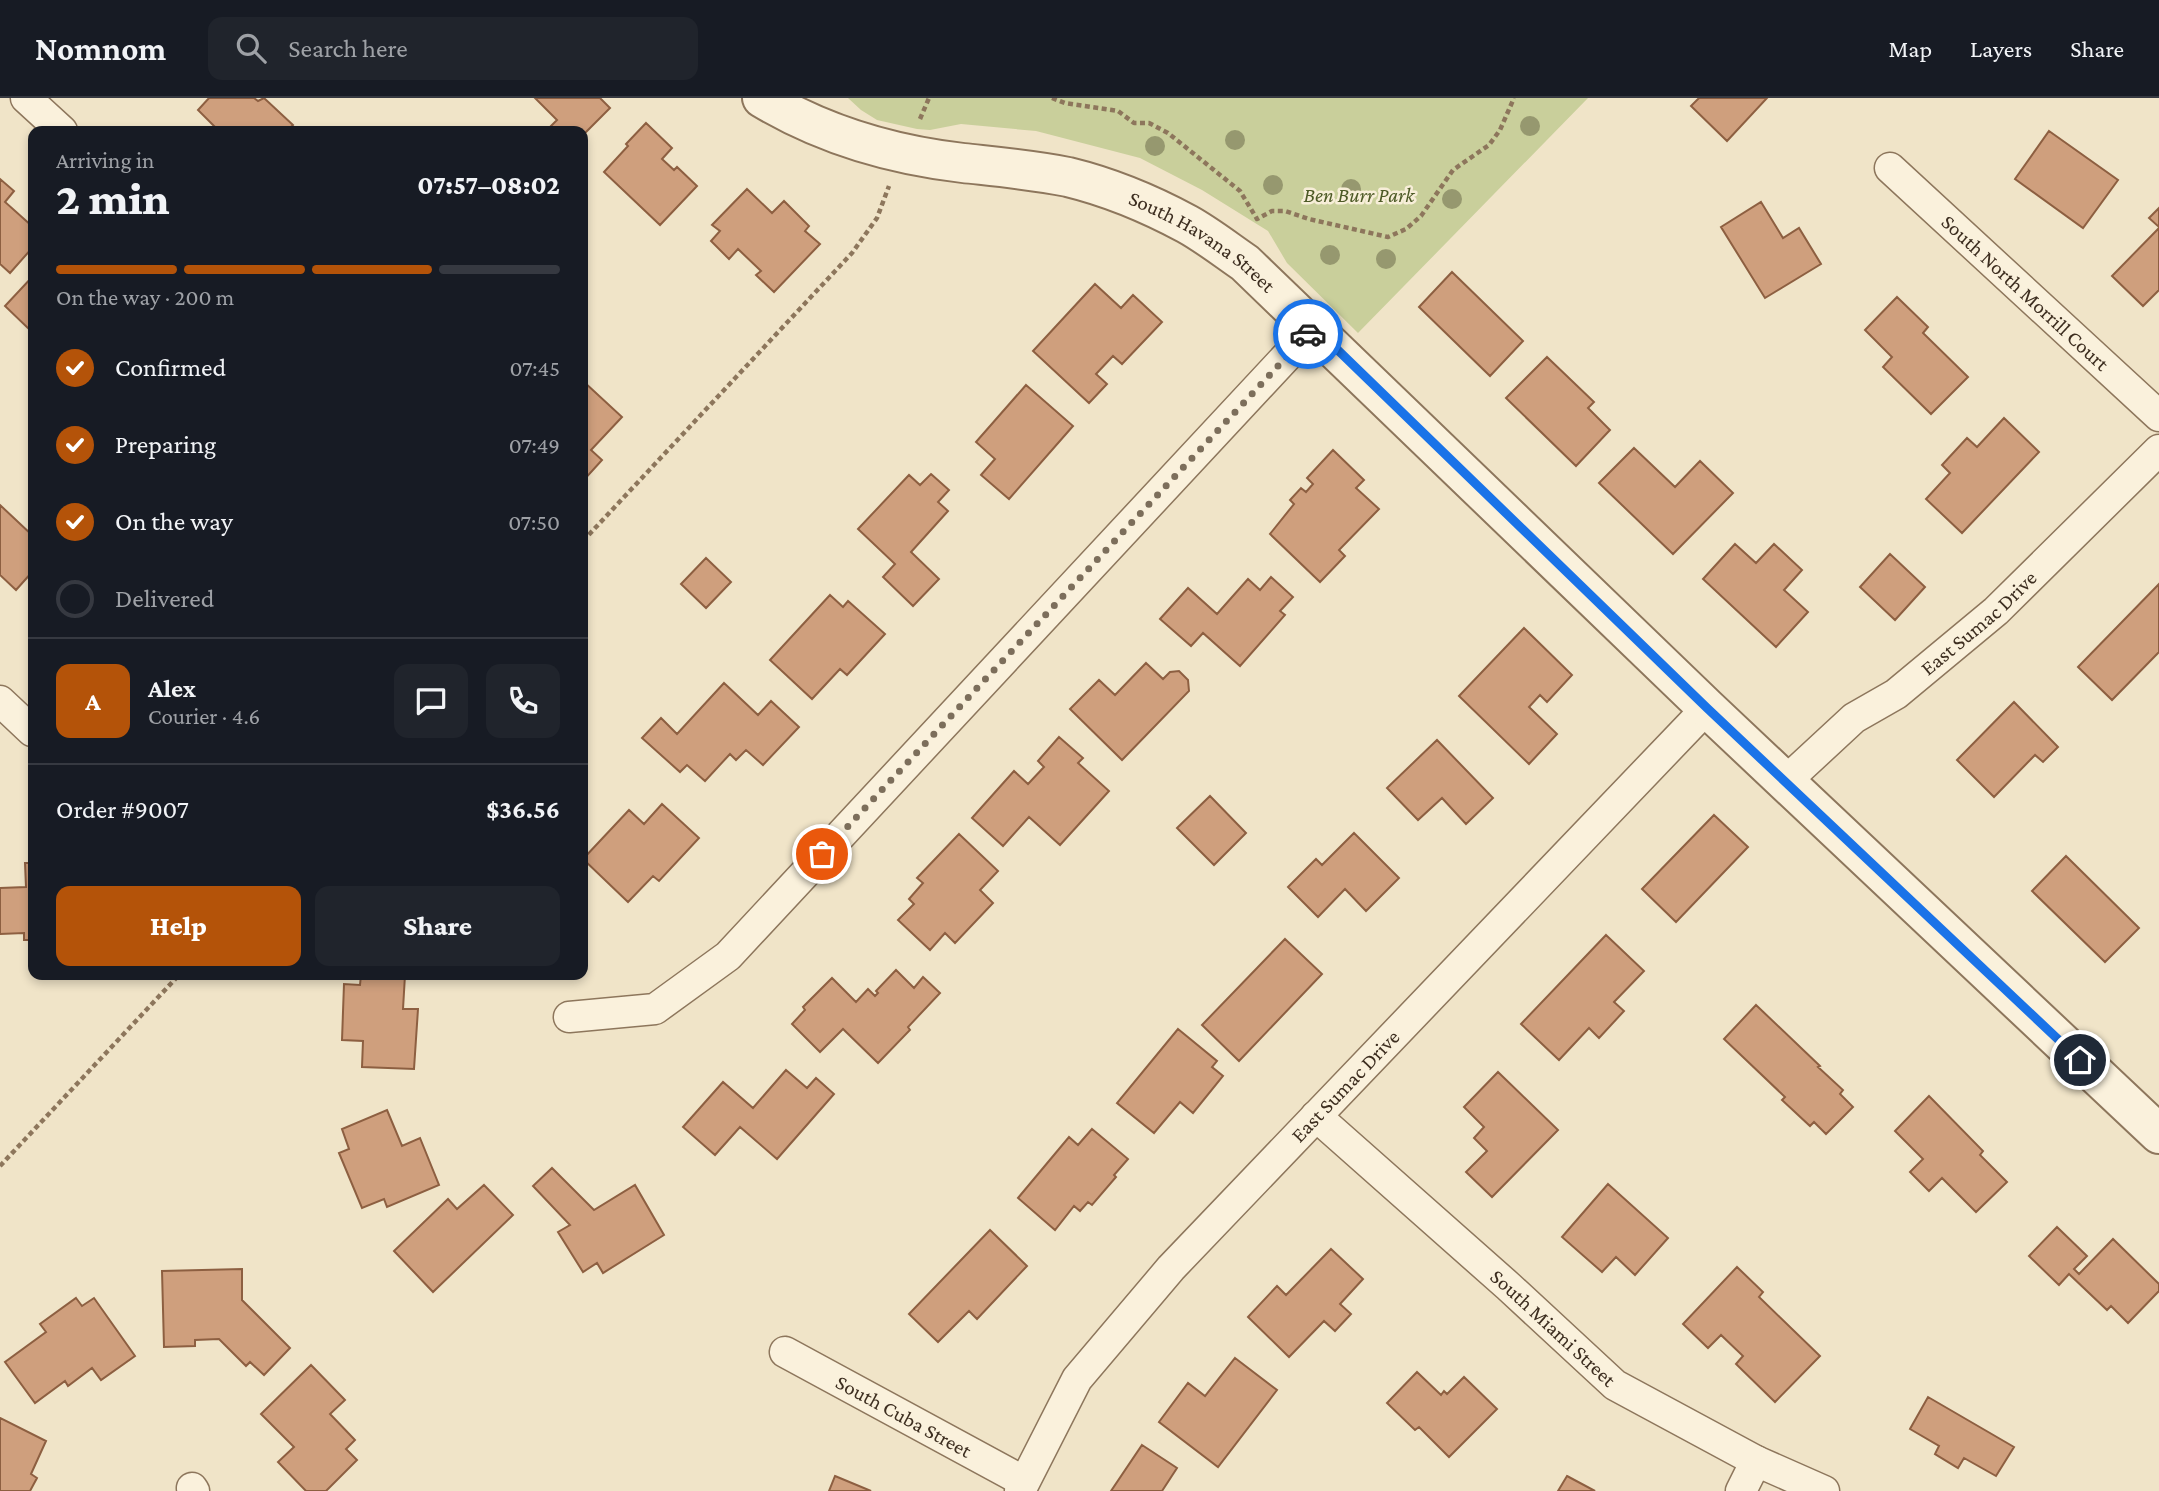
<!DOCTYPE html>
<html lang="en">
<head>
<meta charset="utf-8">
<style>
	body { margin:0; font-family:"Crimson Pro",serif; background:#20242c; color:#f1f3f6; height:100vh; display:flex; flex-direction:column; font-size:26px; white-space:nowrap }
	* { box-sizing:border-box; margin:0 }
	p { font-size:23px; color:#9ea1a6 }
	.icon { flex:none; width:38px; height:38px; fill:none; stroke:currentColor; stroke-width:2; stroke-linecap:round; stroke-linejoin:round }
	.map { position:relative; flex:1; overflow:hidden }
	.drawer { position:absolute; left:28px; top:28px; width:560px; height:854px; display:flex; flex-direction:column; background:#171b24; border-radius:14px; box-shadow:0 4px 10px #0003 }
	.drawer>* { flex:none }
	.pin { position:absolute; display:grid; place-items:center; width:60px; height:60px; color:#fff; margin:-30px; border:4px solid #fff; border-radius:50%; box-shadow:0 2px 7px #0007 }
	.courier { position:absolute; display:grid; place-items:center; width:70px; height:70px; margin:-35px; border:5px solid #1a73e8; border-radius:50%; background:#fff; color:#222; box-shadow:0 2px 9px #0007 }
	.headline em { font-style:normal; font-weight:800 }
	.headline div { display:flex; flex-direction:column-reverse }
	.headline { display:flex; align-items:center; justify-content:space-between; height:119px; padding:0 28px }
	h1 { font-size:46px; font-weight:800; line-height:52px }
	.bar { display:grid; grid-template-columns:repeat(4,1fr); gap:10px 7px; align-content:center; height:84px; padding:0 28px }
	.bar i { height:9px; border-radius:5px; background:#363941 }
	.bar .current { background:#b45309 }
	.bar p { grid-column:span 4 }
	.line { display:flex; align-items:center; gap:18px; padding:0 28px; border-top:2px solid #363941 }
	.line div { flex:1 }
	.round { display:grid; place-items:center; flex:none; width:74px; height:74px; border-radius:14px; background:#20242c }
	ol { padding:0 28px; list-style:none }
	li { display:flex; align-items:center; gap:21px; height:77px }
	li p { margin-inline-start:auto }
	li .icon { padding:7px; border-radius:50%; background:#b45309; color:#fff; stroke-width:4 }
	li:last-child { color:#9ea1a6 }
	li i { width:38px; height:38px; border:4px solid #363941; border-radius:50% }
	.action { display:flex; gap:14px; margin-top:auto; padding:14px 28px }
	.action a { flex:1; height:80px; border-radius:14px; background:#b45309; color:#fff; font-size:28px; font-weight:800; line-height:80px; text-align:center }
	.action a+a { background:#20242c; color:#f1f3f6 }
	header { display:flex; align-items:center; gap:42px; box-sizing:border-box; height:98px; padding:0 35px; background:#171b24; border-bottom:2px solid #363941 }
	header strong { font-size:33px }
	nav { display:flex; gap:38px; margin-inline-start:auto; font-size:24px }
	.search { width:490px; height:63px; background:#20242c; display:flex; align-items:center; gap:18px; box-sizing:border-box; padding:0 24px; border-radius:14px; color:#9ea1a6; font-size:26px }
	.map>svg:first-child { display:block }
	.green { fill:#c9cf9b }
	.building { fill:#cf9f7d; stroke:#8d5f41; stroke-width:2 }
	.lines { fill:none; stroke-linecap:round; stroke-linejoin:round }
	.minor-casing { stroke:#8d765c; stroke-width:33 }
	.tertiary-casing { stroke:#8d765c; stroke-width:42 }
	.path { stroke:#8d765c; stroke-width:4.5; stroke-dasharray:5 3.5; stroke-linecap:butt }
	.minor { stroke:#faf1dc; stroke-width:30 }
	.tertiary { stroke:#faf1dc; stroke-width:38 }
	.tree { fill:#96986f }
	.done { stroke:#7c6e5b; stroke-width:7; stroke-dasharray:0 12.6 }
	.route { stroke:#1a73e8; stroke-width:9 }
	.labels { text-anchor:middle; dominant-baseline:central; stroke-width:5; stroke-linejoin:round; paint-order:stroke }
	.park-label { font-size:21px; font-style:italic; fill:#4d5a26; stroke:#f7eed8 }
	.street-label { font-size:21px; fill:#3d2e20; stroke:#f7eed8 }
</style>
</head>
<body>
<header>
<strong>Nomnom</strong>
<div class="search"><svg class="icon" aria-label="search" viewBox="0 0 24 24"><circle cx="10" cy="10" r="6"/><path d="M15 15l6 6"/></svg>Search here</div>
<nav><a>Map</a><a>Layers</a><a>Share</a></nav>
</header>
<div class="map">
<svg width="2159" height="1393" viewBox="0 0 2159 1393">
	<rect width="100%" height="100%" fill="#f0e4c8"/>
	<path class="green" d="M848 0H1588L1358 235 1287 165 1268 133 1202 92 1140 60 1036 33 961 26 930 32 917 31 877 22 861 12Z"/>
	<path class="building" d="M209 0H254L258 3 264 0 293 27 287 33H219L198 12Z
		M535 0H600L610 10 583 37V33H546L557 22Z
		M1699 0H1767L1727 43 1691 8Z
		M646 25 672 50 662 61 674 72 677 69 697 88 660 127 604 74 628 48 626 46Z
		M2049 33 2118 82 2083 130 2015 81Z
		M0 81 14 93 5 104 33 129V149L10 175 0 166Z
		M747 91 772 115 784 103 809 128 805 133 820 146 774 194 756 177 761 173 738 151 729 161 711 143 720 133 712 127Z
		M1761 104 1783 140 1799 130 1821 166 1765 200 1721 129Z
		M2159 110V129L2149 120Z
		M2159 130V192L2143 208 2112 178Z
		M1452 174 1523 243 1490 278 1419 209Z
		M33 178V235L5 208Z
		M1095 186 1121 210 1133 197 1162 224 1122 266 1113 258 1096 276 1107 286 1089 305 1033 253Z
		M1897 199 1928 229 1923 235 1968 279 1931 316 1883 269 1892 259 1865 232Z
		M1547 259 1594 304 1588 310 1610 332 1576 368 1506 300Z
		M583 283 622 319 591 352 602 362 583 383Z
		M1026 287 1073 328 1009 401 981 377 995 361 976 344Z
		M2004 320 2039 354 1962 435 1926 401 1950 375 1942 367 1967 340 1977 349Z
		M1634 350 1675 389 1700 363 1733 395 1673 456 1599 385Z
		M1333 352 1364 382 1356 390 1379 411 1339 452 1345 458 1320 484 1270 436 1294 406 1290 402 1301 390 1306 394 1313 386 1307 380Z
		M931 376 949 392 938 404 948 413 911 454 939 481 913 508 883 479 895 466 858 431 909 377 920 387Z
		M0 407 33 438V473L16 492 0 477Z
		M1735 446 1756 465 1774 446 1802 472 1784 492 1808 514 1776 549 1703 481Z
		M1890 456 1925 489 1895 522 1860 489Z
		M706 460 731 484 706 510 681 486Z
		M1271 479 1293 499 1280 513 1285 517 1240 568 1203 535 1191 548 1160 521 1188 490 1217 516 1248 481 1260 492Z
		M2159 486V554L2112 602 2078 569Z
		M830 497 843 509 848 503 885 536 847 577 840 571 812 601 770 562Z
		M1524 530 1572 577 1547 604 1540 597 1529 609 1557 636 1529 666 1459 598Z
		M1146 565 1163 581 1170 574 1179 573 1188 582 1189 593 1122 662 1070 611 1099 582 1115 597Z
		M724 585 758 617 771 603 799 629 763 667 746 652 736 662 730 656 705 683 687 667 680 674 642 640 661 620 677 636Z
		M2014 604 2058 649 2043 664 2035 657 1994 699 1957 662Z
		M1059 639 1083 660 1078 665 1109 693 1060 747 1029 719 1003 748 972 720 1014 673 1028 686 1044 669 1038 663Z
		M1437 642 1493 700 1466 726 1442 700 1418 722 1387 690Z
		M1210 698 1246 735 1214 767 1177 730Z
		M662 706 699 740 659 783 653 778 628 804 583 761 629 712 644 726Z
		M1714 717 1748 749 1676 824 1642 791Z
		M1354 735 1399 780 1366 813 1345 791 1318 819 1288 789 1316 761 1322 767Z
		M959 736 998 773 980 792 993 805 955 845 945 835 930 852 898 822 914 806 909 801 923 785 917 780Z
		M2066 758 2139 830 2105 864 2032 793Z
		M25 765H33V842H24V835L0 836V790L26 789Z
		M1606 837 1644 873 1614 904 1624 913 1599 940 1589 930 1559 962 1521 926Z
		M1285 841 1322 876 1239 963 1202 927Z
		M896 872 914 890 923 879 940 895 908 929 910 932 878 965 843 931 820 954 792 926 805 912 803 909 832 880 856 904 868 891 875 898 878 895 876 893Z
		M361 877H405L403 911H418L414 971 362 969 363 943 342 942 344 886 360 887Z
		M1756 907 1820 968 1818 969 1843 992 1840 996 1853 1009 1826 1036 1814 1024 1810 1028 1782 1002 1785 999 1724 941Z
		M1178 931 1217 963 1212 969 1223 978 1193 1015 1180 1004 1154 1035 1117 1005Z
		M786 972 807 990 816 980 834 996 777 1061 740 1029 715 1057 683 1029 723 984 753 1010Z
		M1498 974 1558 1032 1492 1099 1466 1074 1487 1053 1474 1040 1484 1029 1464 1009Z
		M1929 998 1983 1053 1980 1057 2007 1084 1976 1114 1942 1080 1929 1093 1910 1074 1923 1061 1895 1033Z
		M387 1012 402 1048 420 1040 439 1087 387 1109 384 1101 362 1110 339 1055 349 1051 342 1031Z
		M1092 1031 1128 1061 1114 1077 1116 1079 1092 1107 1088 1104 1080 1113 1074 1108 1055 1132 1018 1100 1069 1039 1078 1047Z
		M552 1070 594 1112 635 1087 664 1137 603 1175 597 1165 583 1174 558 1134 570 1127 533 1088Z
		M1608 1086 1668 1140 1635 1177 1616 1159 1602 1174 1562 1139Z
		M484 1087 513 1117 433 1194 394 1153 448 1101 457 1111Z
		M2057 1129 2087 1158 2074 1171 2079 1176 2113 1141 2159 1186V1193L2128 1225 2111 1208 2107 1212 2069 1176 2059 1187 2029 1158Z
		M990 1132 1027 1168 977 1221 969 1213 938 1244 909 1216Z
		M1331 1151 1363 1181 1340 1206 1351 1216 1335 1233 1324 1223 1289 1259 1248 1219 1277 1188 1286 1197Z
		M1737 1169 1763 1194 1759 1199 1820 1258 1775 1304 1736 1266 1743 1258 1721 1237 1708 1250 1683 1226Z
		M242 1171V1202L290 1250 264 1277 250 1264 246 1268 219 1241 195 1242V1248L164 1249 162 1173Z
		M76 1200 82 1208 94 1200 135 1258 101 1282 92 1270 68 1288 65 1283 35 1305 5 1264 46 1234 40 1226Z
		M1235 1260 1277 1292 1218 1369 1159 1324 1188 1285 1205 1298Z
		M311 1267 345 1302 330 1316 355 1342 346 1351 357 1362 326 1393H306L278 1364 294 1349 261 1316Z
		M1417 1274 1441 1297 1444 1293 1447 1296 1464 1279 1497 1311 1449 1359 1419 1329 1415 1332 1387 1305Z
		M1928 1299 2014 1349 1996 1378 1964 1360 1958 1370 1935 1356 1939 1348 1910 1331Z
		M0 1320 46 1343 31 1376 37 1380 30 1393H0Z
		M1142 1347 1177 1370 1162 1393H1111Z
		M835 1378 871 1393H829Z
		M1567 1378 1595 1393H1558Z"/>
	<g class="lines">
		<g class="minor-casing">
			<g id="minor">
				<path d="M26 0 62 33"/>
				<path id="s1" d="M1890 70 2159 318"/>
				<path d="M0 603 32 633"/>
				<path id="s2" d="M1786 683 1854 620 1896 596 1996 513 2159 352"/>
				<path d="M569 919 655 911 728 858 1314 229"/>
				<path id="s3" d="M1316 1018 1508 1188 1615 1287 1756 1363 1824 1393"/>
				<path id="s4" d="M785 1254 1023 1383"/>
				<path d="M192 1390 194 1393"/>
				<path id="s5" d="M1020 1393 1077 1281 1171 1170 1707 610"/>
				<path d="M1741 1393 1756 1363"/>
			</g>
		</g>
		<g class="tertiary-casing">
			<g id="tertiary">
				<path id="s6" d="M762 0C822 36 893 57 963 65 999 69 1033 72 1068 79 1109 89 1150 106 1187 126 1207 137 1226 152 1245 165L1707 610 2159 1036"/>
			</g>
		</g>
		<path class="path" d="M1052 0 1065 5 1118 13 1134 25H1149L1168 35 1240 93 1257 121 1272 113H1285L1309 121 1388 139 1406 131 1421 118 1453 72 1489 47 1500 32 1514 0
			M920 21 929 0
			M583 443 852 155 877 120 889 88
			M0 1068 179 877"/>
		<use href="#minor" class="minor"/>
		<use href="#tertiary" class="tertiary"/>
	</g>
	<g class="tree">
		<circle cx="1530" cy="28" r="10"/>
		<circle cx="1235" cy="42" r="10"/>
		<circle cx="1155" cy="48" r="10"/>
		<circle cx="1273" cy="87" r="10"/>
		<circle cx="1351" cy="91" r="10"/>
		<circle cx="1452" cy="101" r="10"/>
		<circle cx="1330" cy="157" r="10"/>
		<circle cx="1386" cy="161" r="10"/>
	</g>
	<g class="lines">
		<path class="done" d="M822 756 1308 236"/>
		<path class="route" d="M1308 236 1314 229 1707 610 2080 962"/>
	</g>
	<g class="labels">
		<g class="park-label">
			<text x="1359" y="97">Ben Burr Park</text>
		</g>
		<g class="street-label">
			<text stroke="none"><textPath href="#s6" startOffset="469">South Havana Street</textPath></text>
			<text stroke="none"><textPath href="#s1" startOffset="184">South North Morrill Court</textPath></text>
			<text stroke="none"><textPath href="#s2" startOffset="250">East Sumac Drive</textPath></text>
			<text stroke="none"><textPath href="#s5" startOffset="523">East Sumac Drive</textPath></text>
			<text stroke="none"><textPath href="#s3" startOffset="318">South Miami Street</textPath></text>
			<text stroke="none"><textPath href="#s4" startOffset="135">South Cuba Street</textPath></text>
		</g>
	</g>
</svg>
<div class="pin" style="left:822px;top:756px;background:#ea580c"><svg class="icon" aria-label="bag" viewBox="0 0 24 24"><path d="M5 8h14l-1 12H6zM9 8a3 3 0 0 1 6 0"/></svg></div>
<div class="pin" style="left:2080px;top:962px;background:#1f2937"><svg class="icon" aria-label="home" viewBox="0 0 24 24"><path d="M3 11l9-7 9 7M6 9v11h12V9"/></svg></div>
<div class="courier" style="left:1308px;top:236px"><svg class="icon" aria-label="car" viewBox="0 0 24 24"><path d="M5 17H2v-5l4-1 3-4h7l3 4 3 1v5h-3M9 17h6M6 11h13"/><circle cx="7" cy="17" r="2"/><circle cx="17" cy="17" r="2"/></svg></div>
<section class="drawer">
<div class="headline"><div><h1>2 min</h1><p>Arriving in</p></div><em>07:57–08:02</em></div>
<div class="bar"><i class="current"></i><i class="current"></i><i class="current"></i><i></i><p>On the way · 200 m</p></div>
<ol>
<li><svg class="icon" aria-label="check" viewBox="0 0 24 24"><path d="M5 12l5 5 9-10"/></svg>Confirmed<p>07:45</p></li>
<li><svg class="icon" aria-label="check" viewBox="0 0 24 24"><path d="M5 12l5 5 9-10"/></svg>Preparing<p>07:49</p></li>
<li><svg class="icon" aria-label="check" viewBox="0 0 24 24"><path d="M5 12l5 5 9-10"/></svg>On the way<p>07:50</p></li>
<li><i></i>Delivered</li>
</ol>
<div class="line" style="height:126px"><b class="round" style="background:#b45309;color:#fff">A</b><div><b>Alex</b><p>Courier · 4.6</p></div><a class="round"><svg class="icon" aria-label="chat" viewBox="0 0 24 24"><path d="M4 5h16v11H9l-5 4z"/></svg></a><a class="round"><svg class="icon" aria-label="phone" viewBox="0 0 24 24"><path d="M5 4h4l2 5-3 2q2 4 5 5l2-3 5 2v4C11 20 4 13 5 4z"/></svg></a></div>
<div class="line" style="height:91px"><div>Order #9007</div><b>$36.56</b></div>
<div class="action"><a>Help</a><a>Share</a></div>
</section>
</div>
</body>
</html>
